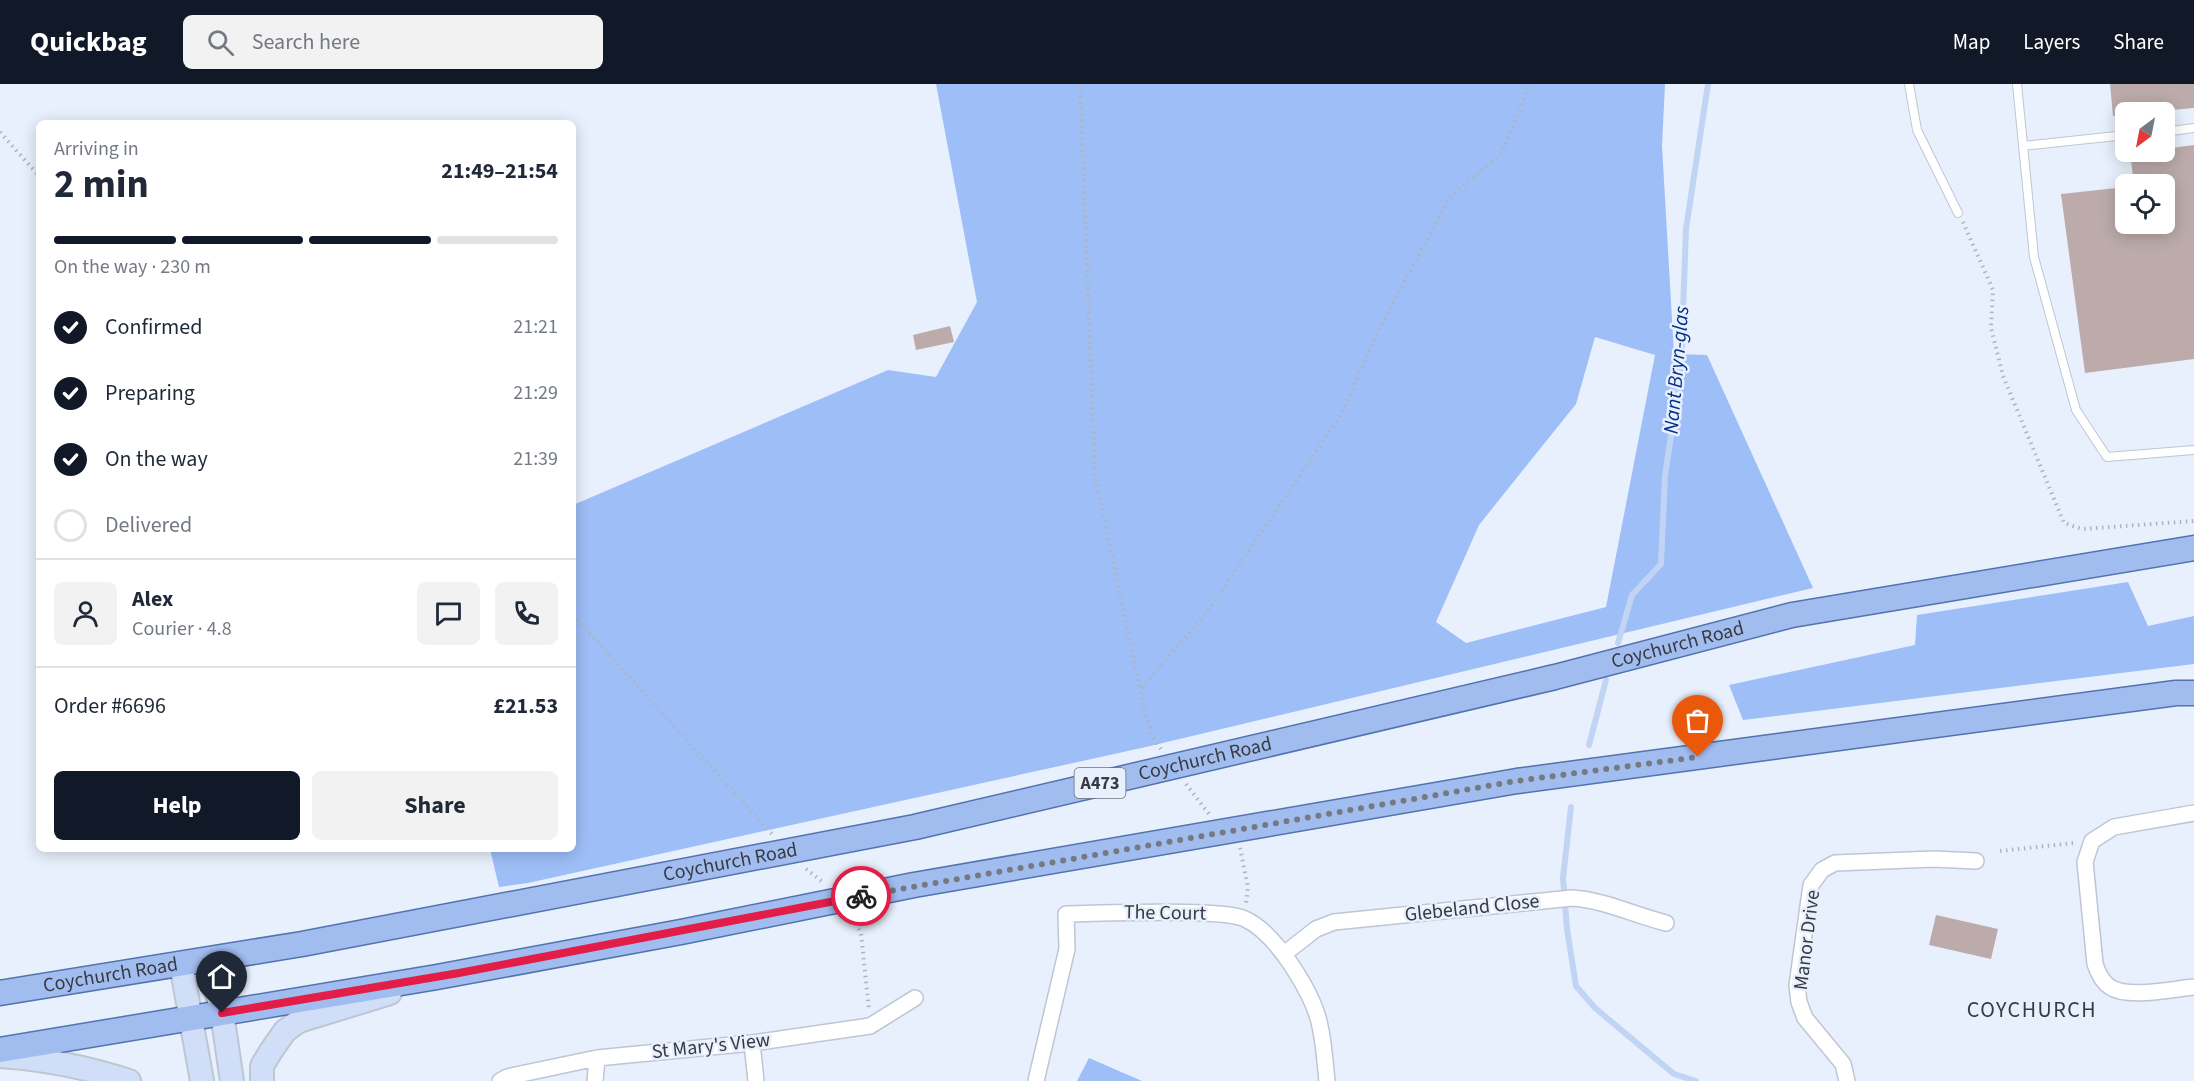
<!DOCTYPE html>
<html lang="en">
<head>
<meta charset="utf-8">
<style>
	body { margin:0; font-family:"Source Sans 3",sans-serif; background:#f2f2f3; color:#1f2937; height:100vh; display:flex; flex-direction:column; font-size:22px; white-space:nowrap }
	* { box-sizing:border-box; margin:0 }
	p { font-size:20px; color:#747a83 }
	.icon { flex:none; width:33px; height:33px; fill:none; stroke:currentColor; stroke-width:2; stroke-linecap:round; stroke-linejoin:round }
	.map { position:relative; flex:1; overflow:hidden }
	.sheet { position:absolute; left:36px; top:36px; width:540px; height:732px; display:flex; flex-direction:column; background:#fff; border-radius:9px; box-shadow:0 3px 15px #0003 }
	.sheet>* { flex:none }
	.needle { width:39px; rotate:212deg }
	.buttons { position:absolute; left:2115px; top:18px; display:grid; gap:12px }
	.buttons a { display:grid; place-items:center; width:60px; height:60px; border-radius:9px; background:#fff; box-shadow:0 3px 15px #0003; font-size:30px }
	.pin { position:absolute; display:grid; place-items:center; width:51px; height:51px; color:#fff; margin:-62px -26px; border-radius:50% 50% 50% 0; rotate:-45deg; box-shadow:0 0 6px #0007 }
	.pin .icon { rotate:45deg }
	.courier { position:absolute; display:grid; place-items:center; width:60px; height:60px; margin:-30px; border:4px solid #e11d48; border-radius:50%; background:#fff; color:#222; box-shadow:0 2px 8px #0007 }
	.summary em { font-style:normal; font-weight:700 }
	.summary div { display:flex; flex-direction:column-reverse }
	.summary { display:flex; align-items:center; justify-content:space-between; height:102px; padding:0 18px }
	h1 { font-size:39px; font-weight:700; line-height:45px }
	.bar { display:grid; grid-template-columns:repeat(4,1fr); gap:9px 6px; align-content:center; height:72px; padding:0 18px }
	.bar i { height:8px; border-radius:4px; background:#e0e1e3 }
	.bar .selected { background:#111827 }
	.bar p { grid-column:span 4 }
	.line { display:flex; align-items:center; gap:15px; padding:0 18px; border-top:2px solid #e0e1e3 }
	.line div { flex:1 }
	.round { display:grid; place-items:center; flex:none; width:63px; height:63px; border-radius:9px; background:#f2f2f3 }
	ol { padding:0 18px; list-style:none }
	li { display:flex; align-items:center; gap:18px; height:66px }
	li p { margin-inline-start:auto }
	li .icon { padding:6px; border-radius:50%; background:#111827; color:#fff; stroke-width:4 }
	li:last-child { color:#747a83 }
	li i { width:33px; height:33px; border:3px solid #e0e1e3; border-radius:50% }
	.action { display:flex; gap:12px; margin-top:auto; padding:12px 18px }
	.action a { flex:1; height:69px; border-radius:9px; background:#111827; color:#fff; font-size:24px; font-weight:700; line-height:69px; text-align:center }
	.action a+a { background:#f2f2f3; color:#1f2937 }
	header { display:flex; align-items:center; gap:36px; box-sizing:border-box; height:84px; padding:0 30px; background:#111827; color:#fff }
	header strong { font-size:28px }
	nav { display:flex; gap:33px; margin-inline-start:auto; font-size:21px }
	.search { width:420px; height:54px; background:#f2f2f3; display:flex; align-items:center; gap:15px; box-sizing:border-box; padding:0 21px; border-radius:9px; color:#747a83; font-size:22px }
	.map>svg:first-child { display:block }
	.green { fill:#9ebef7; fill-rule:evenodd }
	.lines { fill:none; stroke-linecap:round; stroke-linejoin:round }
	.stream { stroke:#c1d4f4; stroke-width:6 }
	.building { fill:#bcabaa }
	.lane-casing { stroke:#bec6d3; stroke-width:10 }
	.street-casing { stroke:#bec6d3; stroke-width:18 }
	.secondary-casing { stroke:#bec6d3; stroke-width:26 }
	.primary-casing { stroke:#5373ac; stroke-width:27 }
	.path { stroke:#aeb4bf; stroke-width:4; stroke-dasharray:1.5 4.5; stroke-linecap:butt }
	.lane { stroke:#fff; stroke-width:8 }
	.street { stroke:#fff; stroke-width:15 }
	.secondary { stroke:#d0def8; stroke-width:22 }
	.primary { stroke:#a1bdf0; stroke-width:24 }
	.done { stroke:#757a82; stroke-width:6; stroke-dasharray:0 10.8 }
	.route { stroke:#e11d48; stroke-width:8 }
	.labels { text-anchor:middle; dominant-baseline:central; stroke-width:5; stroke-linejoin:round; paint-order:stroke }
	.shield { fill:#e8f0fd; stroke:#6c7179; stroke-width:1.5 }
	.shield-label { font-size:18px; font-weight:bold; fill:#373a40 }
	.street-label { font-size:20px; fill:#373a40; stroke:#e8f0fd }
	.water-label { font-size:21px; font-style:italic; fill:#002e85; stroke:#e8f0fd }
	.quarter-label { font-size:22px; letter-spacing:1.5px; fill:#373a40; stroke:#e8f0fd }
</style>
</head>
<body>
<header>
<strong>Quickbag</strong>
<div class="search"><svg class="icon" aria-label="search" viewBox="0 0 24 24"><circle cx="10" cy="10" r="6"/><path d="M15 15l6 6"/></svg>Search here</div>
<nav><a>Map</a><a>Layers</a><a>Share</a></nav>
</header>
<div class="map">
<svg width="2194" height="997" viewBox="0 0 2194 997">
	<rect width="100%" height="100%" fill="#e8f0fd"/>
	<path class="green" d="M936 0H1665L1662 62 1674 270 1707 271 1813 504 1146 663 528 799 499 803 490 765H573V421L888 286 936 293 977 218ZM1595 253 1655 271 1606 523 1466 559 1436 538 1479 441 1576 320Z
		M2128 498 2148 542 2194 532V580L1743 636 1729 601 1915 561 1917 531Z
		M1089 974 1142 997H1077Z"/>
	<g class="lines">
		<path class="stream" d="M1618 559 1632 511 1661 480 1665 392 1681 283 1686 145 1708 0
			M1589 661 1606 596
			M1571 723 1563 794 1567 845 1576 902 1595 924 1674 990 1696 997"/>
	</g>
	<path class="building" d="M2110 0H2194V24L2149 28H2126V31L2113 32Z
		M2194 61V275L2085 289 2061 110 2126 103V140H2164V100H2134L2130 69 2164 68V65Z
		M950 242 954 258 916 266 913 251Z
		M1936 831 1998 845 1991 875 1929 861Z"/>
	<g class="lines">
		<g class="lane-casing">
			<path id="lane" d="M1909 0 1917 46 1958 129
				M2017 0 2034 173 2076 326 2107 373 2194 366
				M2164 48 2194 44
				M2023 62 2126 51"/>
		</g>
		<g class="street-casing">
			<path id="street" d="M2194 729 2114 743 2092 757 2085 778 2095 880C2098 889 2102 898 2110 903 2128 915 2172 905 2194 903
				M1284 870 1316 845 1334 838 1572 814C1604 816 1634 831 1666 839
				M752 959 756 997
				M500 997 507 993 597 974 752 959 870 942 915 914
				M595 997 597 974
				M1036 997 1067 865 1066 830C1112 829 1158 827 1204 829 1216 830 1234 830 1245 835 1276 849 1314 910 1320 942 1324 960 1325 979 1327 997
				M1847 997 1843 980 1805 934 1799 918 1797 901 1811 801 1822 786 1835 779 1934 775 1976 777"/>
		</g>
		<g class="secondary-casing">
			<path id="secondary" d="M209 875 222 929 232 997
				M181 880 202 997
				M0 972C44 975 86 983 129 997
				M262 997V982L271 967 285 947 299 937 390 909"/>
		</g>
		<g class="primary-casing">
			<g id="primary">
				<path id="s1" d="M0 909 302 860 915 743 1555 593 1792 531 2194 464"/>
				<path d="M0 966 437 893 681 848 914 801 1517 697 2176 609H2194"/>
			</g>
		</g>
		<path class="path" d="M1080 0 1095 391 1140 605
			M0 48 39 92
			M1963 138 1993 206 1991 244 2003 292 2064 439 2082 445 2194 437
			M573 531 772 750
			M1161 665 1152 652 1140 606 1208 527 1342 329 1377 249 1450 113 1502 69 1530 0
			M1186 700 1209 730
			M1240 764 1248 803 1246 819
			M2000 767 2074 759
			M806 785 824 799
			M853 834 861 849 869 926"/>
		<use href="#lane" class="lane"/>
		<use href="#street" class="street"/>
		<use href="#secondary" class="secondary"/>
		<use href="#primary" class="primary"/>
	</g>
	<g class="lines">
		<path class="done" d="M861 812 1516 697 1698 673"/>
		<path class="route" d="M222 929 459 889 861 812"/>
	</g>
	<g class="labels">
		<rect class="shield" x="1074.5" y="684" width="51" height="30" rx="4.5"/>
		<g class="shield-label">
			<text x="1100" y="699">A473</text>
		</g>
		<g class="street-label">
			<text stroke="none"><textPath href="#s1" startOffset="1714">Coychurch Road</textPath></text>
			<text stroke="none"><textPath href="#s1" startOffset="1228">Coychurch Road</textPath></text>
			<text stroke="none"><textPath href="#s1" startOffset="742">Coychurch Road</textPath></text>
			<text transform="translate(1472 824) rotate(-6)">Glebeland Close</text>
			<text transform="translate(1165 829) rotate(1)">The Court</text>
			<text transform="translate(1807 856) rotate(-83)">Manor Drive</text>
			<text stroke="none"><textPath href="#s1" startOffset="112">Coychurch Road</textPath></text>
			<text transform="translate(711 962) rotate(-6)">St Mary's View</text>
		</g>
		<g class="water-label">
			<text transform="translate(1676 286) rotate(-85)">Nant Bryn-glas</text>
		</g>
		<g class="quarter-label">
			<text x="2032" y="926">COYCHURCH</text>
		</g>
	</g>
</svg>
<div class="buttons">
<a><svg class="needle" viewBox="-14 -14 28 28"><path d="M0-13l5 13h-10z" fill="#e53935"/><path d="M0 13l5-13h-10z" fill="#747a83"/></svg></a>
<a><svg class="icon" aria-label="locate" viewBox="0 0 24 24"><circle cx="12" cy="12" r="6"/><path d="M12 2v4M12 18v4M2 12h4M18 12h4"/></svg></a>
</div>
<div class="pin" style="left:1698px;top:673px;background:#ea580c"><svg class="icon" aria-label="bag" viewBox="0 0 24 24"><path d="M5 8h14l-1 12H6zM9 8a3 3 0 0 1 6 0"/></svg></div>
<div class="pin" style="left:222px;top:929px;background:#1f2937"><svg class="icon" aria-label="home" viewBox="0 0 24 24"><path d="M3 11l9-7 9 7M6 9v11h12V9"/></svg></div>
<div class="courier" style="left:861px;top:812px"><svg class="icon" aria-label="bike" viewBox="0 0 24 24"><circle cx="6" cy="16" r="4"/><circle cx="18" cy="16" r="4"/><path d="M6 16l4-8h5l3 8M10 8l3 8H6M13 5h3"/></svg></div>
<section class="sheet">
<div class="summary"><div><h1>2 min</h1><p>Arriving in</p></div><em>21:49–21:54</em></div>
<div class="bar"><i class="selected"></i><i class="selected"></i><i class="selected"></i><i></i><p>On the way · 230 m</p></div>
<ol>
<li><svg class="icon" aria-label="check" viewBox="0 0 24 24"><path d="M5 12l5 5 9-10"/></svg>Confirmed<p>21:21</p></li>
<li><svg class="icon" aria-label="check" viewBox="0 0 24 24"><path d="M5 12l5 5 9-10"/></svg>Preparing<p>21:29</p></li>
<li><svg class="icon" aria-label="check" viewBox="0 0 24 24"><path d="M5 12l5 5 9-10"/></svg>On the way<p>21:39</p></li>
<li><i></i>Delivered</li>
</ol>
<div class="line" style="height:108px"><a class="round"><svg class="icon" aria-label="person" viewBox="0 0 24 24"><circle cx="12" cy="8" r="4"/><path d="M4 21q1-7 8-7t8 7"/></svg></a><div><b>Alex</b><p>Courier · 4.8</p></div><a class="round"><svg class="icon" aria-label="chat" viewBox="0 0 24 24"><path d="M4 5h16v11H9l-5 4z"/></svg></a><a class="round"><svg class="icon" aria-label="phone" viewBox="0 0 24 24"><path d="M5 4h4l2 5-3 2q2 4 5 5l2-3 5 2v4C11 20 4 13 5 4z"/></svg></a></div>
<div class="line" style="height:78px"><div>Order #6696</div><b>£21.53</b></div>
<div class="action"><a>Help</a><a>Share</a></div>
</section>
</div>
</body>
</html>
